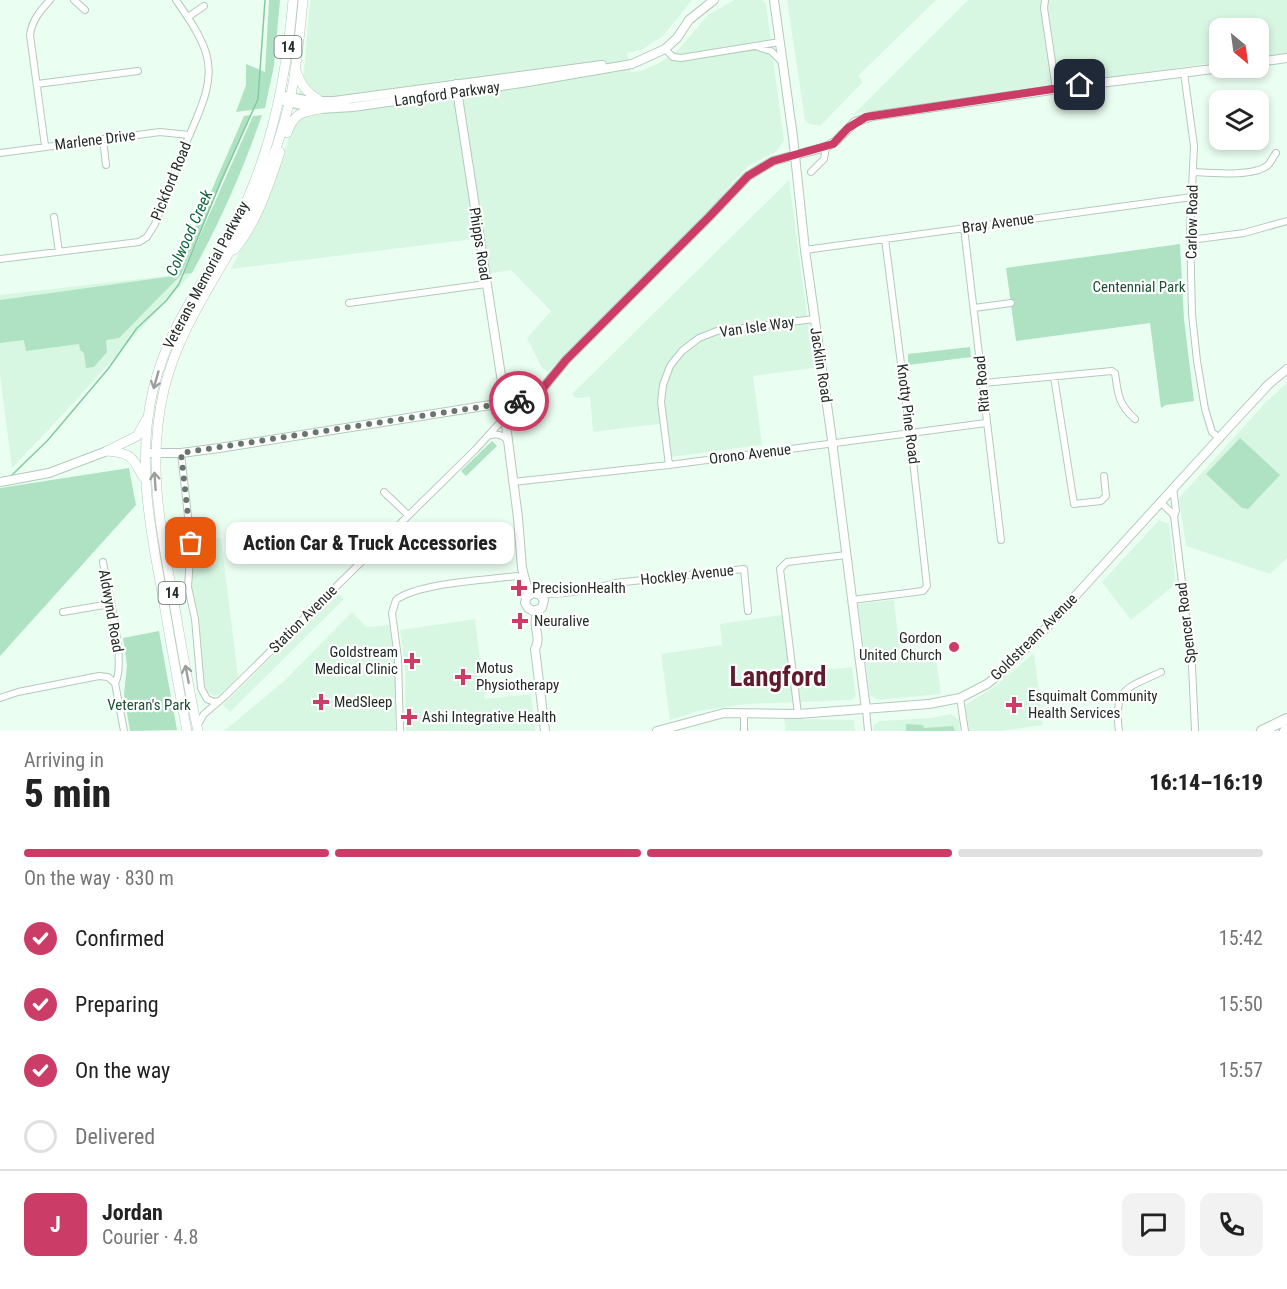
<!DOCTYPE html>
<html lang="en">
<head>
<meta charset="utf-8">
<style>
	body { margin:0; font-family:"Roboto Condensed",sans-serif; background:#f2f2f2; color:#222; height:100vh; display:flex; flex-direction:column; font-size:22px; white-space:nowrap }
	* { box-sizing:border-box; margin:0 }
	p { font-size:20px; color:#767676 }
	.icon { flex:none; width:33px; height:33px; fill:none; stroke:currentColor; stroke-width:2; stroke-linecap:round; stroke-linejoin:round }
	.map { position:relative; height:731px; overflow:hidden }
	.sheet { display:flex; flex-direction:column; background:#fff; flex:1 }
	.sheet>* { flex:none }
	.needle { width:39px; rotate:151deg }
	.controls { position:absolute; left:1209px; top:18px; display:grid; gap:12px }
	.controls a { display:grid; place-items:center; width:60px; height:60px; border-radius:12px; background:#fff; box-shadow:0 3px 9px #0003; font-size:30px }
	.pin { position:absolute; display:grid; place-items:center; width:51px; height:51px; color:#fff; margin:-26px; border-radius:12px; box-shadow:0 3px 9px #0006 }
	.courier { position:absolute; display:grid; place-items:center; width:60px; height:60px; margin:-30px; border:4px solid #cb3d67; border-radius:50%; background:#fff; color:#222; box-shadow:0 2px 8px #0007 }
	.bubble { position:absolute; height:42px; border-radius:12px; background:#fff; box-shadow:0 3px 9px #0003; font-size:20px; font-weight:800; line-height:42px; text-align:center }
	.summary em { font-style:normal; font-weight:800 }
	.summary div { display:flex; flex-direction:column-reverse }
	.summary { display:flex; align-items:center; justify-content:space-between; height:102px; padding:0 24px }
	h1 { font-size:39px; font-weight:800; line-height:45px }
	.bar { display:grid; grid-template-columns:repeat(4,1fr); gap:9px 6px; align-content:center; height:72px; padding:0 24px }
	.bar i { height:8px; border-radius:4px; background:#e0e0e0 }
	.bar .on { background:#cb3d67 }
	.bar p { grid-column:span 4 }
	.line { display:flex; align-items:center; gap:15px; padding:0 24px; border-top:2px solid #e0e0e0 }
	.line div { flex:1 }
	.round { display:grid; place-items:center; flex:none; width:63px; height:63px; border-radius:12px; background:#f2f2f2 }
	ol { padding:0 24px; list-style:none }
	li { display:flex; align-items:center; gap:18px; height:66px }
	li p { margin-inline-start:auto }
	li .icon { padding:6px; border-radius:50%; background:#cb3d67; color:#fff; stroke-width:4 }
	li:last-child { color:#767676 }
	li i { width:33px; height:33px; border:3px solid #e0e0e0; border-radius:50% }
	.map>svg:first-child { display:block }
	.built { fill:#d8f7e3 }
	.green { fill:#afe2c2 }
	.lines { fill:none; stroke-linecap:round; stroke-linejoin:round }
	.stream { stroke:#82ca9f; stroke-width:1.5 }
	.street-casing { stroke:#b3cabb; stroke-width:8 }
	.secondary-casing { stroke:#b3cabb; stroke-width:10 }
	.primary-casing { stroke:#b3cabb; stroke-width:10 }
	.highway-casing { stroke:#b3cabb; stroke-width:12 }
	.street { stroke:#fff; stroke-width:6 }
	.secondary { stroke:#fff; stroke-width:8 }
	.primary { stroke:#fff; stroke-width:9 }
	.highway { stroke:#fff; stroke-width:10 }
	.oneway { stroke:#9ca09d }
	.done { stroke:#69766d; stroke-width:6; stroke-dasharray:0 10.8 }
	.route { stroke:#cb3d67; stroke-width:8 }
	.poi-dot { fill:#cb3d67; stroke:#fff; stroke-width:2 }
	.labels { text-anchor:middle; dominant-baseline:central; stroke-width:4.5; stroke-linejoin:round; paint-order:stroke }
	.shield { fill:#fff; stroke:#656b67; stroke-width:1.5 }
	.shield-label { font-size:14px; font-weight:bold; fill:#232c26 }
	.street-label { font-size:15px; fill:#232c26; stroke:#fff }
	.park-label { font-size:15px; fill:#1c5236; stroke:#fff }
	.poi-label { font-size:15px; fill:#232c26; stroke:#fff; text-anchor:start }
	.water-label { font-size:16px; font-style:italic; fill:#0d643c; stroke:#fff }
	.town-label { font-size:27px; font-weight:bold; fill:#601c2f; stroke:#fff }
</style>
</head>
<body>
<div class="map">
<svg width="1287" height="731" viewBox="0 0 1287 731">
	<rect width="100%" height="100%" fill="#ebfef2"/>
	<path class="built" d="M310 0H692L663 36 643 49 627 53 631 72 641 71 659 63 678 50 708 15 734 0H762L766 4 784 141 777 151 747 167 732 183 709 213 547 372 542 368 527 338 551 311 511 270 479 275 473 239 231 269 262 209 287 145 304 73Z
		M787 0H936L858 76 863 82 820 126 809 124 805 120Z
		M968 0H1287V53L1259 57 1258 28H1220L1219 62 854 114Z
		M789 180 814 368 753 376 762 445 670 457 666 423 593 432 590 397 576 398 572 394Z
		M192 273 53 425 12 468 0 376V295Z
		M1287 383V558L1270 574 1186 546 1179 498 1267 401Z
		M1159 520 1169 524 1176 584 1131 620 1102 582Z
		M221 538 238 677 222 694 214 696 207 691 202 677 199 624 189 585 194 541Z
		M337 592 344 599 230 712 223 705Z
		M894 600 901 663 936 658 941 694 878 700 870 695 858 604Z
		M352 612 366 627 390 625 395 669V731H224L284 681Z
		M788 614 796 673 852 667 856 696 852 700 747 704 698 711 670 720 661 654 722 645 720 624Z
		M475 619 485 699 531 694 535 731H406L405 668 400 630Z
		M1034 653 1043 725 1001 731H969L965 705 993 688Z
		M951 714 959 720 960 731H873L874 725 880 721 931 718Z
		M784 719 854 720 855 731H786Z"/>
	<path class="green" d="M269 0H280L274 66 265 108 236 112 246 85V64L265 72Z
		M251 115 181 275 119 338 106 340 107 352 94 367 86 368 84 353 80 350 79 344 26 351 24 340 0 343V300L174 276 244 116Z
		M262 115C243 170 220 222 192 273L183 274 253 116Z
		M1180 244 1184 319 1194 401 1166 405 1161 408 1150 323 1016 341 1006 268Z
		M970 347 971 357 908 365V354Z
		M1240 438 1280 475 1248 509 1242 508 1206 474Z
		M492 441 497 446 466 476 461 471Z
		M129 468 136 505 0 656V488Z
		M159 631 177 730 130 731 124 695 127 665 123 638Z
		M906 724 923 725 924 728 953 726 955 731H906Z"/>
	<g class="lines">
		<path class="stream" d="M11 476 48 440 108 369 137 328 166 301 179 284 221 181 258 99 265 0"/>
		<g class="street-casing">
			<path id="street" d="M74 0 85 10
				M1045 0 1044 8 1056 89
				M188 17 204 6
				M758 47 771 51 782 62
				M665 49 673 57 681 58 780 42
				M1184 73 1194 146 1190 231 1192 314 1197 361 1205 409 1212 432 1219 438
				M37 84 138 71
				M103 139 106 165
				M45 146 30 35C32 20 40 11 50 0
				M0 153 160 132 189 135
				M811 172 824 159 826 147
				M1193 172C1211 173 1255 177 1268 165 1271 162 1273 157 1276 153
				M54 217 59 252
				M964 228 1001 540
				M1190 240 1244 233 1287 221
				M805 250 1192 197
				M0 259 139 242 147 237 155 224C165 198 175 172 185 146 196 117 216 85 206 53 200 34 187 16 176 0
				M349 303 486 284
				M974 308 1011 303
				M1054 377 1074 504 1101 501 1106 496 1104 476
				M983 383 1112 371 1115 373C1118 394 1118 404 1135 419
				M488 436C496 433 502 434 507 440
				M181 453 191 543 188 587 195 619 201 688 207 699 214 702 219 701
				M669 465 661 402 663 385 670 366 682 351 699 338 717 331 814 319
				M513 482 669 465 986 423
				M1173 488 1176 511 1174 516 1192 666 1195 730
				M384 492 408 515
				M1160 502 1172 513 1174 516
				M103 562C107 587 127 664 115 683L124 731
				M540 594C565 595 591 590 615 583L744 569 748 611
				M852 600 923 591 927 586 910 434 885 239
				M63 612 110 604
				M0 698 18 692 99 676 108 677 115 683
				M960 698 965 731
				M866 709 868 731
				M744 713V731
				M798 714 780 569 787 562 846 555
				M197 726 204 714 224 697 475 450 505 417
				M400 731 398 658 392 613 396 600C417 583 487 580 517 576L525 579
				M1119 731C1113 688 1127 688 1161 672"/>
		</g>
		<g class="secondary-casing">
			<path id="secondary" d="M774 0 793 137 805 250 831 433 866 709
				M1258 62 1287 58
				M456 84 504 395 505 417 518 518 522 568 528 591 525 603 528 608 533 611 542 608 544 600 540 595 533 593 527 597
				M280 95 310 101H334L602 65
				M279 100 320 109 353 107 522 83 632 64 665 49 677 38 689 20 714 0
				M507 427 516 411 527 399
				M150 453H181L219 448 528 399 543 388 566 360 709 217 748 176 773 161 826 147 836 141 855 122 873 116 1100 83 1221 68
				M0 482 49 473 107 451
				M540 609C529 625 543 636 535 649L545 731
				M657 731 724 713 798 714 929 704 960 698 987 684 1002 672 1047 627 1231 425 1269 384 1287 369"/>
		</g>
		<g class="primary-casing">
			<path id="primary" d="M296 71C301 86 307 92 320 101
				M287 133C294 114 300 112 320 109
				M234 250C257 223 269 185 280 152
				M107 451 137 436 146 420
				M107 451C131 453 132 456 143 477
				M187 731C178 685 170 639 162 592 149 525 137 458 153 390 168 326 204 283 234 227 271 157 286 79 293 0
				M198 731C188 687 181 642 173 597 160 527 147 461 164 390 178 330 215 281 243 227 263 187 280 143 290 99 297 67 300 33 303 0"/>
		</g>
		<g class="highway-casing">
			<path id="highway" d="M1262 731 1287 719
				M1285 731 1287 730"/>
		</g>
		<use href="#street" class="street"/>
		<use href="#secondary" class="secondary"/>
		<use href="#primary" class="primary"/>
		<use href="#highway" class="highway"/>
	</g>
	<defs><path id="oneway-shaft" d="M-6 0H5M1.5-3L5.5 0L1.5 3" fill="none" stroke-width="1.6" stroke-linecap="round" stroke-linejoin="round" transform="scale(1.5)"/></defs>
	<g class="oneway">
		<use href="#oneway-shaft" transform="translate(156 380) rotate(106)"/>
		<use href="#oneway-shaft" transform="translate(155 481) rotate(-94)"/>
		<use href="#oneway-shaft" transform="translate(187 674) rotate(-101)"/>
	</g>
	<g class="lines">
		<path class="done" d="M191 543 181 453 519 401"/>
		<path class="route" d="M519 401 528 399 543 388 566 360 709 217 748 176 773 161 833 144 848 128 866 117 1080 85"/>
	</g>
	<g class="poi-dot">
		<path d="M516 579h6v6h6v6h-6v6h-6v-6h-6v-6h6z"/>
		<path d="M517 612h6v6h6v6h-6v6h-6v-6h-6v-6h6z"/>
		<circle cx="954" cy="647" r="6"/>
		<path d="M409 652h6v6h6v6h-6v6h-6v-6h-6v-6h6z"/>
		<path d="M460 668h6v6h6v6h-6v6h-6v-6h-6v-6h6z"/>
		<path d="M318 693h6v6h6v6h-6v6h-6v-6h-6v-6h6z"/>
		<path d="M1011 696h6v6h6v6h-6v6h-6v-6h-6v-6h6z"/>
		<path d="M406 708h6v6h6v6h-6v6h-6v-6h-6v-6h6z"/>
	</g>
	<g class="labels">
		<g class="shield">
			<rect x="274.5" y="36" width="27" height="22" rx="4.5"/>
			<rect x="158.5" y="582" width="27" height="22" rx="4.5"/>
		</g>
		<g class="shield-label">
			<text x="288" y="47">14</text>
			<text x="172" y="593">14</text>
		</g>
		<g class="street-label">
			<text transform="translate(447 94) rotate(-8)">Langford Parkway</text>
			<text transform="translate(95 140) rotate(-7)">Marlene Drive</text>
			<text transform="translate(171 181) rotate(-68)">Pickford Road</text>
			<text transform="translate(1192 222) rotate(-89)">Carlow Road</text>
			<text transform="translate(998 223) rotate(-8)">Bray Avenue</text>
			<text transform="translate(480 244) rotate(81)">Phipps Road</text>
			<text transform="translate(206 275) rotate(-62)">Veterans Memorial Parkway</text>
			<text transform="translate(757 327) rotate(-8)">Van Isle Way</text>
			<text transform="translate(821 365) rotate(81)">Jacklin Road</text>
			<text transform="translate(982 384) rotate(-95)">Rita Road</text>
			<text transform="translate(908 414) rotate(83)">Knotty Pine Road</text>
			<text transform="translate(750 454) rotate(-7)">Orono Avenue</text>
			<text transform="translate(687 575) rotate(-6)">Hockley Avenue</text>
			<text transform="translate(111 611) rotate(80)">Aldwynd Road</text>
			<text transform="translate(303 619) rotate(-45)">Station Avenue</text>
			<text transform="translate(1186 623) rotate(-97)">Spencer Road</text>
			<text transform="translate(1034 637) rotate(-45)">Goldstream Avenue</text>
		</g>
		<g class="park-label">
			<text x="1139" y="287">Centennial Park</text>
			<text x="149" y="705">Veteran's Park</text>
		</g>
		<g class="poi-label">
			<text x="532" y="588">PrecisionHealth</text>
			<text x="534" y="621">Neuralive</text>
			<text x="942" y="638" text-anchor="end">Gordon<tspan x="942" dy="17">United Church</tspan></text>
			<text x="398" y="652" text-anchor="end">Goldstream<tspan x="398" dy="17">Medical Clinic</tspan></text>
			<text x="476" y="668">Motus<tspan x="476" dy="17">Physiotherapy</tspan></text>
			<text x="1028" y="696">Esquimalt Community<tspan x="1028" dy="17">Health Services</tspan></text>
			<text x="334" y="702">MedSleep</text>
			<text x="422" y="717">Ashi Integrative Health</text>
		</g>
		<g class="water-label">
			<text transform="translate(189 233) rotate(-66)">Colwood Creek</text>
		</g>
		<g class="town-label">
			<text x="778" y="677">Langford</text>
		</g>
	</g>
</svg>
<div class="controls">
<a><svg class="needle" viewBox="-14 -14 28 28"><path d="M0-13l5 13h-10z" fill="#e53935"/><path d="M0 13l5-13h-10z" fill="#767676"/></svg></a>
<a><svg class="icon" aria-label="layers" viewBox="0 0 24 24"><path d="M12 4l9 5-9 5-9-5zM3 14l9 5 9-5"/></svg></a>
</div>
<div class="pin" style="left:191px;top:543px;background:#ea580c"><svg class="icon" aria-label="bag" viewBox="0 0 24 24"><path d="M5 8h14l-1 12H6zM9 8a3 3 0 0 1 6 0"/></svg></div>
<div class="pin" style="left:1080px;top:85px;background:#1f2937"><svg class="icon" aria-label="home" viewBox="0 0 24 24"><path d="M3 11l9-7 9 7M6 9v11h12V9"/></svg></div>
<div class="courier" style="left:519px;top:401px"><svg class="icon" aria-label="bike" viewBox="0 0 24 24"><circle cx="6" cy="16" r="4"/><circle cx="18" cy="16" r="4"/><path d="M6 16l4-8h5l3 8M10 8l3 8H6M13 5h3"/></svg></div>
<div class="bubble" style="left:226px;top:522px;width:288px">Action Car &amp; Truck Accessories</div>
</div>
<section class="sheet">
<div class="summary"><div><h1>5 min</h1><p>Arriving in</p></div><em>16:14–16:19</em></div>
<div class="bar"><i class="on"></i><i class="on"></i><i class="on"></i><i></i><p>On the way · 830 m</p></div>
<ol>
<li><svg class="icon" aria-label="check" viewBox="0 0 24 24"><path d="M5 12l5 5 9-10"/></svg>Confirmed<p>15:42</p></li>
<li><svg class="icon" aria-label="check" viewBox="0 0 24 24"><path d="M5 12l5 5 9-10"/></svg>Preparing<p>15:50</p></li>
<li><svg class="icon" aria-label="check" viewBox="0 0 24 24"><path d="M5 12l5 5 9-10"/></svg>On the way<p>15:57</p></li>
<li><i></i>Delivered</li>
</ol>
<div class="line" style="height:108px"><b class="round" style="background:#cb3d67;color:#fff">J</b><div><b>Jordan</b><p>Courier · 4.8</p></div><a class="round"><svg class="icon" aria-label="chat" viewBox="0 0 24 24"><path d="M4 5h16v11H9l-5 4z"/></svg></a><a class="round"><svg class="icon" aria-label="phone" viewBox="0 0 24 24"><path d="M5 4h4l2 5-3 2q2 4 5 5l2-3 5 2v4C11 20 4 13 5 4z"/></svg></a></div>
</section>
</body>
</html>
